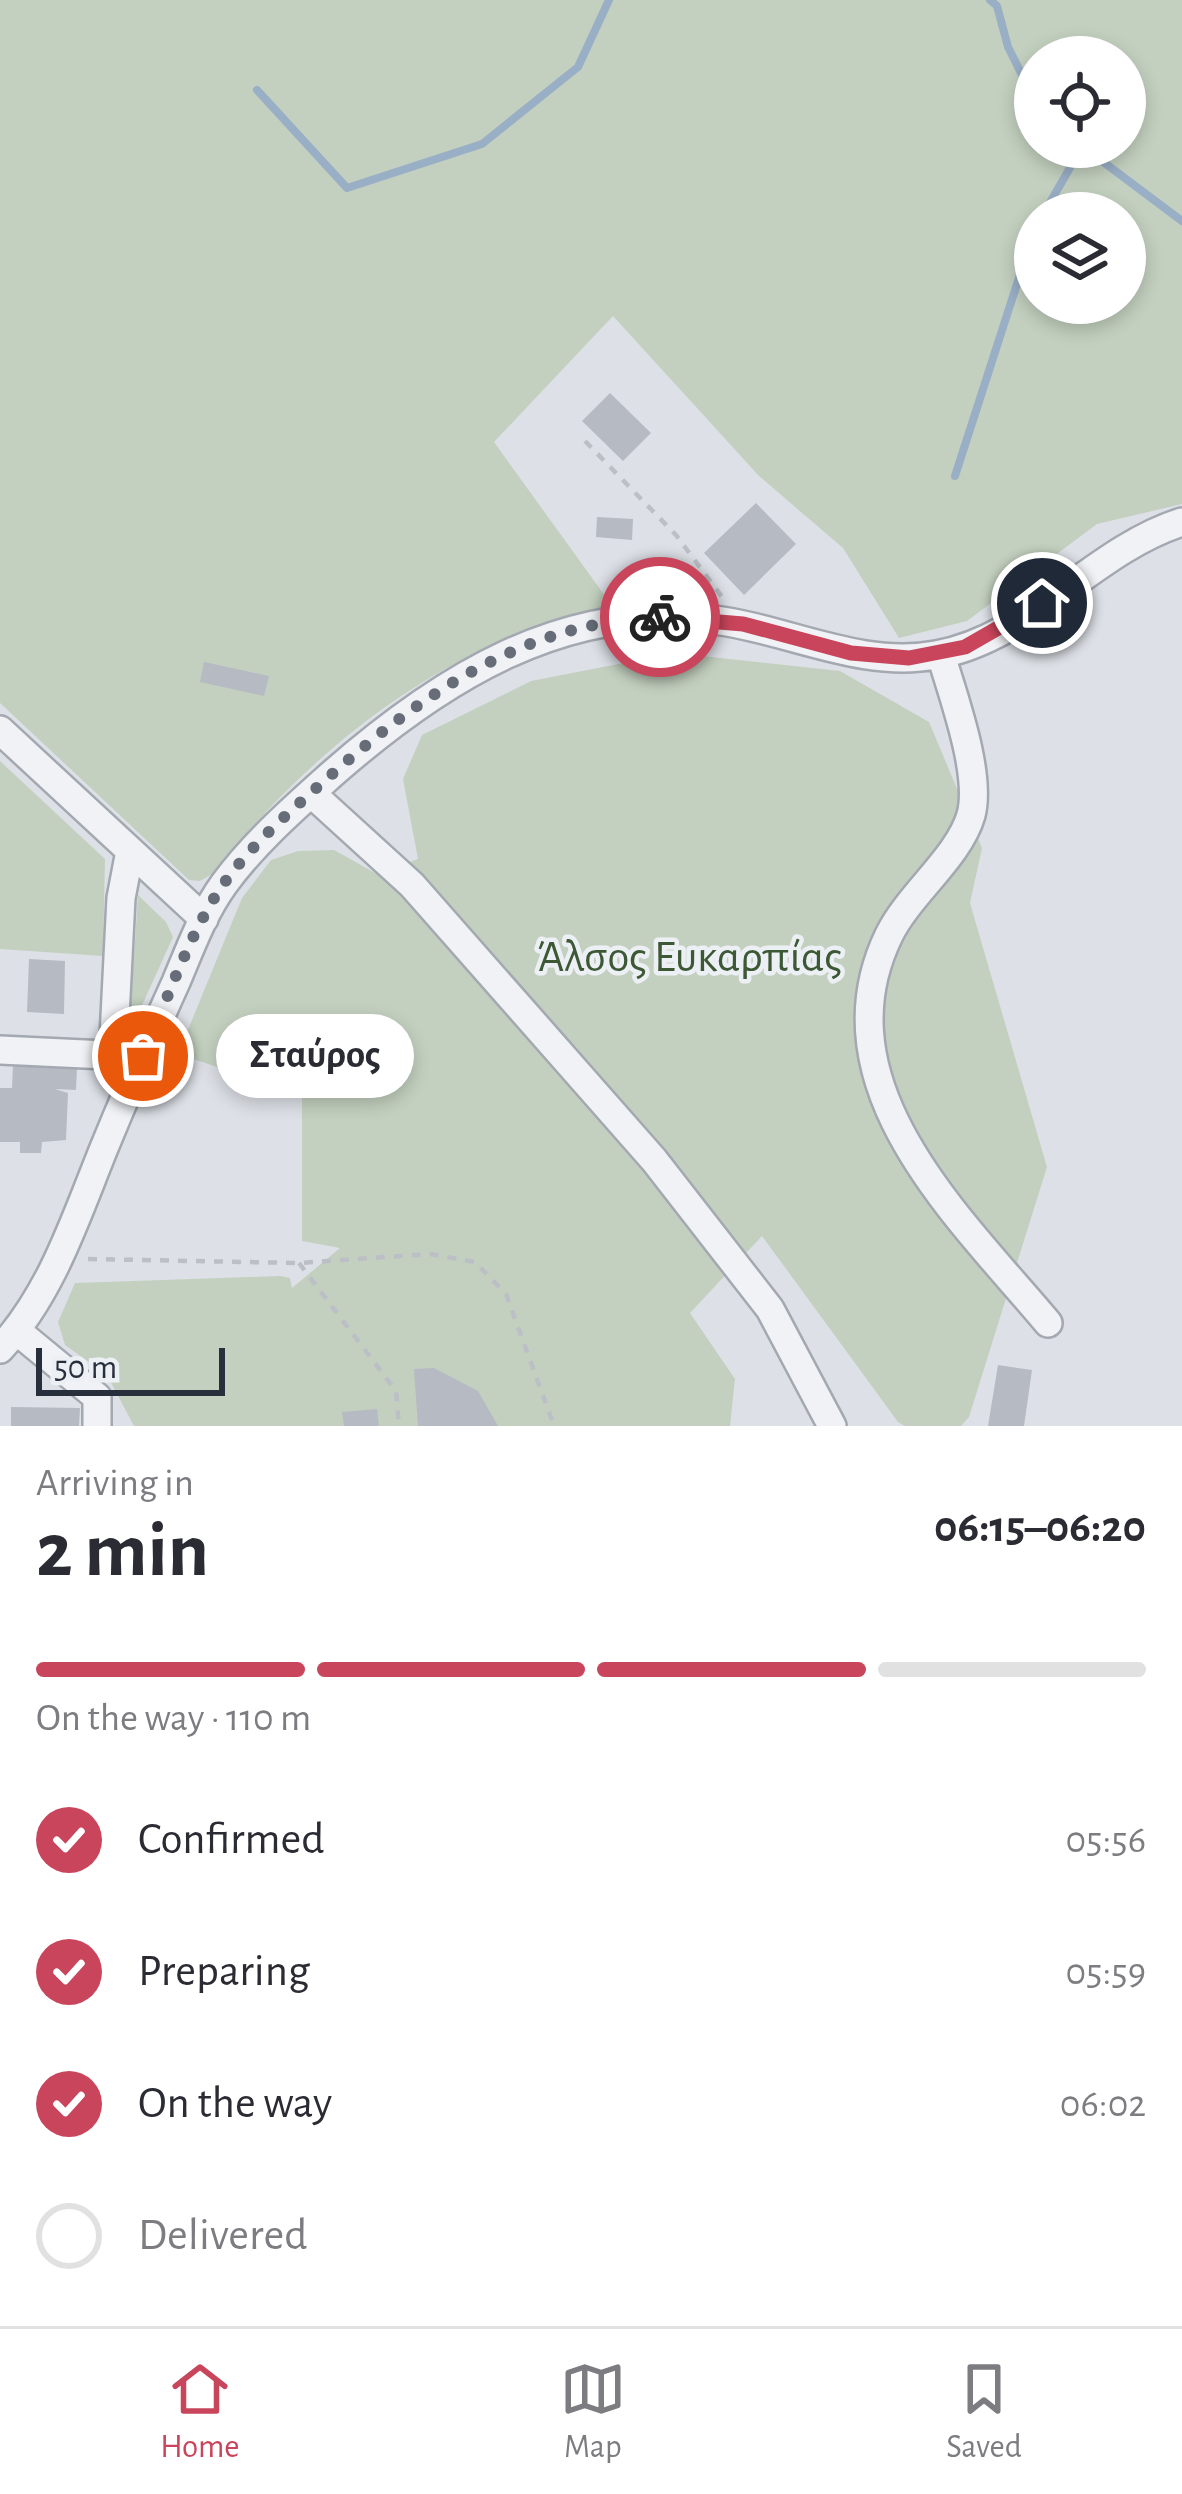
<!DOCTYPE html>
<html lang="en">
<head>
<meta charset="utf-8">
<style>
	body { margin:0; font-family:"Alegreya Sans",sans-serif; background:#f7f7f7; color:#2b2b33; height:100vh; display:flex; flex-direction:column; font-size:45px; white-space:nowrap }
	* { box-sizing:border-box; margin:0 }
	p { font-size:39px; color:#7c7c81 }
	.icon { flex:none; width:66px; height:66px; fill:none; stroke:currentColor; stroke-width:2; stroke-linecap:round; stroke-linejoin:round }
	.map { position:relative; height:1426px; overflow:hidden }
	.drawer { display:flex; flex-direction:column; background:#fff; flex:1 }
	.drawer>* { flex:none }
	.controls { position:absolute; left:1014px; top:36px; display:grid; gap:24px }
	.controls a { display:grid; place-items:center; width:132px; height:132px; border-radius:50%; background:#fff; box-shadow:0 6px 18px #0003; font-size:60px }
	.scale { position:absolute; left:36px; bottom:30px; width:189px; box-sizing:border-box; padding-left:12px; border:6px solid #272f3d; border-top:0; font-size:33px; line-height:42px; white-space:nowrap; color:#272f3d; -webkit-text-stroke:9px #ecf0f4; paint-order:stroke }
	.pin { position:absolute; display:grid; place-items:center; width:102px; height:102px; color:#fff; margin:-51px; border:6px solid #fff; border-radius:50%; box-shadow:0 3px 12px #0007 }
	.courier { position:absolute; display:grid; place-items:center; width:120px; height:120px; margin:-60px; border:9px solid #c9455b; border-radius:50%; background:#fff; color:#222; box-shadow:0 3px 15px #0007 }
	.bubble { position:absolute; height:84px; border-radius:42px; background:#fff; box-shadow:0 6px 18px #0003; font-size:39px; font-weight:600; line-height:84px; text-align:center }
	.summary em { font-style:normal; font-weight:600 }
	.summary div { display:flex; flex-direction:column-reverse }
	.summary { display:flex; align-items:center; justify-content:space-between; height:204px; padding:0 36px }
	h1 { font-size:78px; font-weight:600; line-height:90px }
	.bar { display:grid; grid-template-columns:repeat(4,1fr); gap:18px 12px; align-content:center; height:144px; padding:0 36px }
	.bar i { height:15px; border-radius:9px; background:#e1e1e2 }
	.bar .on { background:#c9455b }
	.bar p { grid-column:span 4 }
	ol { padding:0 36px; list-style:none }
	li { display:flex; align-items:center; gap:36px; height:132px }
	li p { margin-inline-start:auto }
	li .icon { padding:12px; border-radius:50%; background:#c9455b; color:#fff; stroke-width:4 }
	li:last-child { color:#7c7c81 }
	li i { width:66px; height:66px; border:6px solid #e1e1e2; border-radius:50% }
	.menu { display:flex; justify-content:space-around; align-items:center; height:168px; border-top:3px solid #e1e1e2; background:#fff; font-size:33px; color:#7c7c81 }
	.menu a { display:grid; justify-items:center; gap:6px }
	.menu .on { color:#c9455b }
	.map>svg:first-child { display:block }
	.green { fill:#c3d0bf; fill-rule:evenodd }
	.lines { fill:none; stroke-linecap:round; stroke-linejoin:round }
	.stream { stroke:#99afc6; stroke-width:8 }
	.building { fill:#b5bac3 }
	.minor-casing { stroke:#a3a8b1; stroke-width:32 }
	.path { stroke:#bcbfc5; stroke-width:4.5; stroke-dasharray:9 9; stroke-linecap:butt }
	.minor { stroke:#f0f2f5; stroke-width:27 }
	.done { stroke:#676d78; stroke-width:12; stroke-dasharray:0 21.6 }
	.route { stroke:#c9455b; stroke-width:15 }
	.labels { text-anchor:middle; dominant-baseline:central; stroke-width:9; stroke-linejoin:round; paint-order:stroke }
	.park-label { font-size:45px; fill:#3c5835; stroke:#ecf0f4 }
</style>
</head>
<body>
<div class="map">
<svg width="1182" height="1426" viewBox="0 0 1182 1426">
	<rect width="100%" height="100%" fill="#dde1e7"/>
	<path class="green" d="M0 0H1182V504L1097 524 967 621 899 638 843 548 759 476 613 316 494 442 613 607C453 636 313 746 214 873L200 881 189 880 0 703ZM1035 57H1125V147H1035ZM1035 213H1125V303H1035Z
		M675 653 840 671 929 722 982 848 970 903 1047 1167 969 1417 961 1426H905L898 1422 762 1236 690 1313 735 1379 730 1426H134L107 1375 65 1345 58 1322 75 1283 280 1276 290 1278 292 1288 340 1248 302 1241V1095L178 1054 242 898 271 860 298 851 334 850 377 874 418 859 403 779 422 735 531 681Z
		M0 761 105 859 103 956 0 949Z
		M138 895 166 922 173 937 129 1034Z"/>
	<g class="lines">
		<path class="stream" d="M990 0 997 6 1008 47 1035 101
			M257 90 347 188 482 144 578 67 609 0
			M1075 147 1098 158 1182 221
			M1044 213 1079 152
			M955 476 1035 228"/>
	</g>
	<path class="building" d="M610 393 651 433 623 461 582 421Z
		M756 503 796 544 744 595 704 553Z
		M597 517 633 519 632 540 596 537Z
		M204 662 269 676 264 696 200 682Z
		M29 959 65 961 64 1014 27 1012Z
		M13 1065 77 1067 76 1090 55 1089 68 1093 66 1140 42 1142 41 1153H20V1142H0V1088H12Z
		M998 1365 1032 1370 1024 1426H988Z
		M434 1368 478 1391 498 1426H418L414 1369Z
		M11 1407 80 1408 79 1426H11Z
		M377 1409 379 1426H344L342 1412Z"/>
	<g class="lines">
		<g class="minor-casing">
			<path id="minor" d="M941 655C953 696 982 774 971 815 959 857 909 894 889 935 816 1085 960 1218 1048 1323
				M0 730 204 919
				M311 793 412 885 654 1160 770 1309 832 1426
				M0 1050 127 1056
				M113 1056 121 898 130 851
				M17 1331 97 1397V1426
				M0 1349C52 1293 76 1217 104 1148 127 1092 151 1037 176 982 190 949 203 913 224 884 254 843 294 808 332 774 439 680 564 600 714 620 788 629 860 669 936 655 1029 639 1093 550 1182 522"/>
		</g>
		<path class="path" d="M585 441 676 535 723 598
			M88 1259 299 1263 430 1254 475 1262 506 1294 554 1426
			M299 1263 396 1391 399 1426"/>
		<use href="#minor" class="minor"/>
	</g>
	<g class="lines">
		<path class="done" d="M143 1056C167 1001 187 939 220 889 247 849 286 815 322 783 420 695 524 622 660 617"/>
		<path class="route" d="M660 617 743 624 851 653 909 658 965 647 1042 603"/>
	</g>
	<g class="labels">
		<g class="park-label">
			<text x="689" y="957">Άλσος Ευκαρπίας</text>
		</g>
	</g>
</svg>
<div class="controls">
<a><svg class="icon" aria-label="locate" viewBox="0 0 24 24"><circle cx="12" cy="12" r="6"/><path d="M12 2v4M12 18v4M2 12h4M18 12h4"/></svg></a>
<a><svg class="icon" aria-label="layers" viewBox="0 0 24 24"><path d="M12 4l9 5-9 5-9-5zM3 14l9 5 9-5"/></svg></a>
</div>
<div class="scale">50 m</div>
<div class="pin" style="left:143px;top:1056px;background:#ea580c"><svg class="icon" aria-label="bag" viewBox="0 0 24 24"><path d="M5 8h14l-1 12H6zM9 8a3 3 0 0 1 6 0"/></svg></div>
<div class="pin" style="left:1042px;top:603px;background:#1f2937"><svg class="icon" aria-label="home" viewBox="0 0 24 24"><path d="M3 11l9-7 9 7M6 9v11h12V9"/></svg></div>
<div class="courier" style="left:660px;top:617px"><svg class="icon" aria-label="bike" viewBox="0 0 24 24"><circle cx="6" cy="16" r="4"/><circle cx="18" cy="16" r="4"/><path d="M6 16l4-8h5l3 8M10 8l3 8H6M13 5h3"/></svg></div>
<div class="bubble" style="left:216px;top:1014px;width:198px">Σταύρος</div>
</div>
<section class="drawer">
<div class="summary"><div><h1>2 min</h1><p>Arriving in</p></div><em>06:15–06:20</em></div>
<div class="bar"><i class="on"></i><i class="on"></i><i class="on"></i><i></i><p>On the way · 110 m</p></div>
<ol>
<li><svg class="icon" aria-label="check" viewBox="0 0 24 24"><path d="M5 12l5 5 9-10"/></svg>Confirmed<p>05:56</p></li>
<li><svg class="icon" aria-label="check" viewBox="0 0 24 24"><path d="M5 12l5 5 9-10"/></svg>Preparing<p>05:59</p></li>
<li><svg class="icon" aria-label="check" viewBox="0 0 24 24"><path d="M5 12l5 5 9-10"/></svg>On the way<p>06:02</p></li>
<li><i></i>Delivered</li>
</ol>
</section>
<nav class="menu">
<a class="on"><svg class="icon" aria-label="home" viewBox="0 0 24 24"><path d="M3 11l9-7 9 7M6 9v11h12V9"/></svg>Home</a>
<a><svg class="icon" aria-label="map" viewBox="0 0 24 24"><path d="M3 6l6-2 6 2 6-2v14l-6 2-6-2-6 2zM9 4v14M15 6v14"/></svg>Map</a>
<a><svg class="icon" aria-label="saved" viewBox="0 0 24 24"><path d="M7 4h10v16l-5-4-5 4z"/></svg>Saved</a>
</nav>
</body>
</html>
